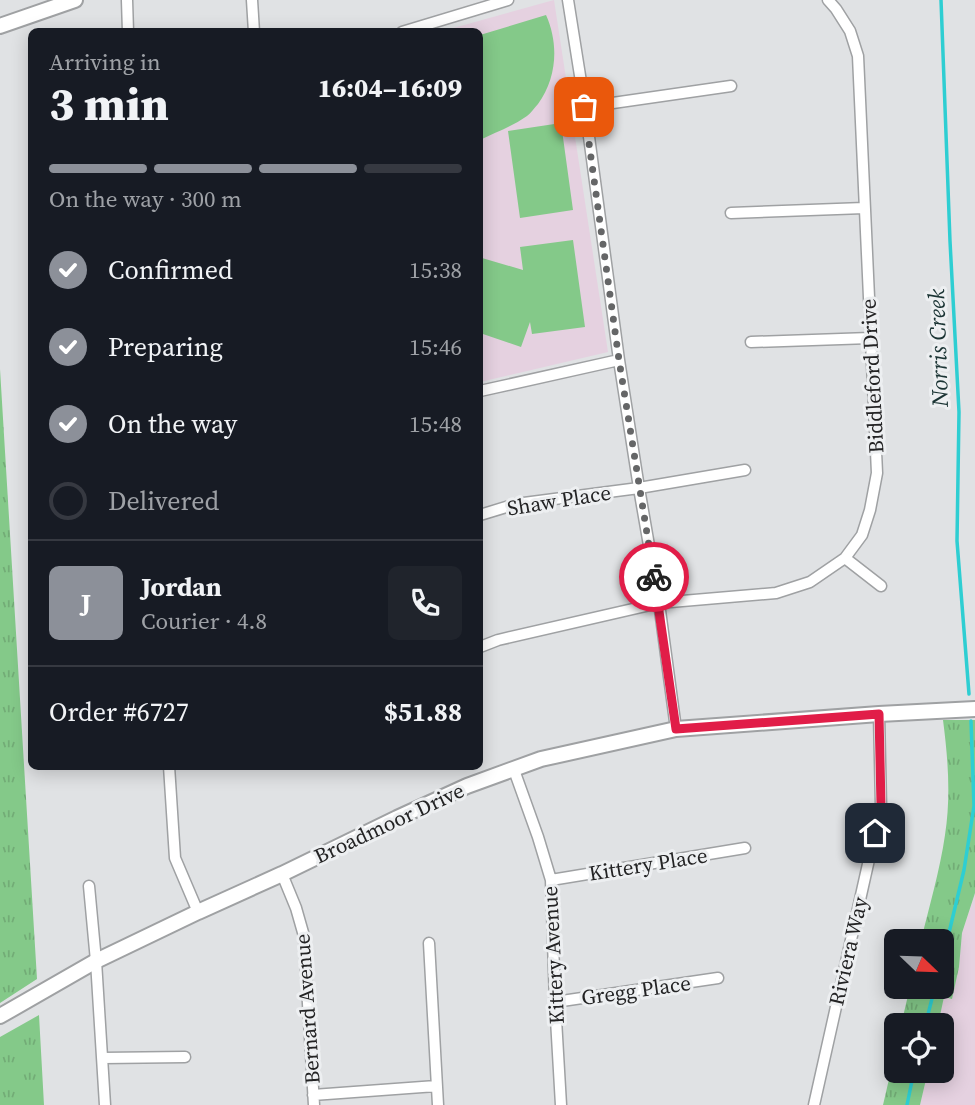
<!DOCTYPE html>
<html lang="en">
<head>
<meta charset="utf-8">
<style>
	body { margin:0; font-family:"Source Serif 4",serif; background:#20242c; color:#f1f3f6; height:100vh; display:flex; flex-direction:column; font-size:26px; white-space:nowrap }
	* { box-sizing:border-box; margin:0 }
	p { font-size:23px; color:#9ea1a6 }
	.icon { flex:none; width:38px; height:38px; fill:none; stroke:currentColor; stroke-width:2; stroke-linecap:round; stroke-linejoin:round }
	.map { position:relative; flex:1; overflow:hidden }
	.panel { position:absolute; left:28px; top:28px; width:455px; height:742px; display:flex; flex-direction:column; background:#171b24; border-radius:10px; box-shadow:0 4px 18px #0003 }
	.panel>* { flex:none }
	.needle { width:46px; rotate:113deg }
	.tools { position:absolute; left:884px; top:929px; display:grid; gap:14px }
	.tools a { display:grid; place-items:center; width:70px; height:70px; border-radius:10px; background:#171b24; box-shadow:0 4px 18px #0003; font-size:35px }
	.pin { position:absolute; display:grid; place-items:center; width:60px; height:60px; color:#fff; margin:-30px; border-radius:14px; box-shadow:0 4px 10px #0006 }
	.courier { position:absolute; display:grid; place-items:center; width:70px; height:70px; margin:-35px; border:5px solid #e11d48; border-radius:50%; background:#fff; color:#222; box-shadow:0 2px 9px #0007 }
	.head em { font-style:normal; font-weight:800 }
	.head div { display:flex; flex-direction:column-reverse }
	.head { display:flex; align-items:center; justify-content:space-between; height:119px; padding:0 21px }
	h1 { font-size:46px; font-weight:800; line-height:52px }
	.bar { display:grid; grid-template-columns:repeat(4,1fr); gap:10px 7px; align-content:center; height:84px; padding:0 21px }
	.bar i { height:9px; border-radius:5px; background:#363941 }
	.bar .current { background:#8c9099 }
	.bar p { grid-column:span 4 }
	.line { display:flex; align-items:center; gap:18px; padding:0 21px; border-top:2px solid #363941 }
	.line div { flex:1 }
	.round { display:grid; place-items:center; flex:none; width:74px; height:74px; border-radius:10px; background:#20242c }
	ol { padding:0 21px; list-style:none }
	li { display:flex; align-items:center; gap:21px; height:77px }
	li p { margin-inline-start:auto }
	li .icon { padding:7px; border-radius:50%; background:#8c9099; color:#fff; stroke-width:4 }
	li:last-child { color:#9ea1a6 }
	li i { width:38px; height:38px; border:4px solid #363941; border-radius:50% }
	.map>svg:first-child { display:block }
	.education { fill:#e5d1e0 }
	.grass { fill:url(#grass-tufts) }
	.green { fill:#84c989 }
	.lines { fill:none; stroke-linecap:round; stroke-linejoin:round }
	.stream { stroke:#2eced2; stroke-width:3.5 }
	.street-casing { stroke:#9fa1a3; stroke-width:13 }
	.secondary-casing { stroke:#9fa1a3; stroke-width:18 }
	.street { stroke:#fff; stroke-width:10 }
	.secondary { stroke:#fff; stroke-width:14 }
	.done { stroke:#656667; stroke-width:7; stroke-dasharray:0 12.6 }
	.route { stroke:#e11d48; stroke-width:9 }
	.labels { text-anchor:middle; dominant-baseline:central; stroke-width:6; stroke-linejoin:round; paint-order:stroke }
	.street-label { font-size:21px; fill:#232324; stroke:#edeff1 }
	.water-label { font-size:23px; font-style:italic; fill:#1b3434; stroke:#edeff1 }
</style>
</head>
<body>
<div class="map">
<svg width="975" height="1105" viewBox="0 0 975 1105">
	<defs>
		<pattern id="grass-tufts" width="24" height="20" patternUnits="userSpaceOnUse" patternTransform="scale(1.75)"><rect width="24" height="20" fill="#84c989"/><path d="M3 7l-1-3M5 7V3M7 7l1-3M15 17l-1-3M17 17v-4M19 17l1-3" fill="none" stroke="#72ac76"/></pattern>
	</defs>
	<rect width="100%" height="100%" fill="#e0e2e4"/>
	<path class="education" d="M554 0 608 352 480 382V32H439Z
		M975 893V1105H920L928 1071H942V1026L938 1025 944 997 952 998 959 967 962 933Z"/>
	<path class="grass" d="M0 369 37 979 0 1003Z
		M943 720H975V893L962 933 959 967 952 999 944 997 938 1025H901L910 987H942V942L921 941C929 907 940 870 945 835 951 797 948 758 943 720Z
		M39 1015 44 1105H0V1037Z
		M896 1049V1071H928L920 1105H883Z"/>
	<path class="green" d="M546 15C559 44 557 78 538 104 534 108 531 113 527 116 513 126 497 132 482 139L480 130V35Z
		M561 123 573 210 520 218 508 131Z
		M573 240 585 327 532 334 530 322 521 347 480 333V269L482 258 523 270 520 247Z"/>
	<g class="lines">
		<path class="stream" d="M941 0 950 241 959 412 957 541 969 694
			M942 962 964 870 974 806 971 721
			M925 1026 935 987
			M907 1105 914 1071"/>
		<g class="street-casing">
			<path id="street" d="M127 0 128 32
				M252 0 254 32
				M568 0 585 107 619 360 639 488 659 603 676 729
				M402 32 508 0
				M585 107 731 86
				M731 213 864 208
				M751 342 870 338
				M480 391 619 360
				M480 515 516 504 639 488 745 470
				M845 558 881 586
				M480 647 498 640 659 603 776 593 810 582 845 558 862 535 870 510 877 473 858 56 850 31 836 9 828 0
				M169 766 175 858 198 912
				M514 770 538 837 551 880 555 1002 561 1105
				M282 874 296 908 304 936 314 1105
				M551 880 745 848
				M89 886 96 961 105 1105
				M429 943 438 1105
				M555 1002 718 978
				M103 1058 185 1057
				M313 1095 436 1086
				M814 1105 881 806 879 714"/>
		</g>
		<g class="secondary-casing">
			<path id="secondary" d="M0 26 75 0
				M0 1016 96 961 198 912 282 874 397 818 467 786 541 759 676 729 879 714 975 709"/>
		</g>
		<use href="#street" class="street"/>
		<use href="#secondary" class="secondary"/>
	</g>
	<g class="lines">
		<path class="done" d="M584 107 619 360 654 577"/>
		<path class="route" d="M654 577 676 729 879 714 881 806 875 833"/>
	</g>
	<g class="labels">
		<g class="street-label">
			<text transform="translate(872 376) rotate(-93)">Biddleford Drive</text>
			<text transform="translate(559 500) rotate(-9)">Shaw Place</text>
			<text transform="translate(389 823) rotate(-25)">Broadmoor Drive</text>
			<text transform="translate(648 864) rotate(-9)">Kittery Place</text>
			<text transform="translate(848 951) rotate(-77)">Riviera Way</text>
			<text transform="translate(553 955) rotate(-93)">Kittery Avenue</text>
			<text transform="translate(636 990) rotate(-8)">Gregg Place</text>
			<text transform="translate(307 1009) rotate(-94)">Bernard Avenue</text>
		</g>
		<g class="water-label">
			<text transform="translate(938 348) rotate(-92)">Norris Creek</text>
		</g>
	</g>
</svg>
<div class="tools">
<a><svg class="needle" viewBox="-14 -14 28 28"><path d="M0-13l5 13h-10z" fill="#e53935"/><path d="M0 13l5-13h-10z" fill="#9ea1a6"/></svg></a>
<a><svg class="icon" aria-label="locate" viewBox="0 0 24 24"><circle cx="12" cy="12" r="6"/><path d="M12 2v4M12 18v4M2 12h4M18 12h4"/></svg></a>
</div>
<div class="pin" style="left:584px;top:107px;background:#ea580c"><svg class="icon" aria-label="bag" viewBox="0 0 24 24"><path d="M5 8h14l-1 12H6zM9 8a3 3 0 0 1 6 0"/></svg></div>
<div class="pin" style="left:875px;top:833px;background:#1f2937"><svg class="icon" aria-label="home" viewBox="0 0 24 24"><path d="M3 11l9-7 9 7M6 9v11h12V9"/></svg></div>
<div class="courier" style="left:654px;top:577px"><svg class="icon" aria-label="bike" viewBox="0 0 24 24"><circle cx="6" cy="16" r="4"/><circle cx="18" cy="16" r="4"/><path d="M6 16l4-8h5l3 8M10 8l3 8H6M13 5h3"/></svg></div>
<section class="panel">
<div class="head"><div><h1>3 min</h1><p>Arriving in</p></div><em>16:04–16:09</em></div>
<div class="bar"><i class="current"></i><i class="current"></i><i class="current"></i><i></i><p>On the way · 300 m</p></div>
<ol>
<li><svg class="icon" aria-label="check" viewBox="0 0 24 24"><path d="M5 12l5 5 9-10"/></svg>Confirmed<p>15:38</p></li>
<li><svg class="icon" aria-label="check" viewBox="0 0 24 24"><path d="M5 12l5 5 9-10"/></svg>Preparing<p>15:46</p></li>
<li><svg class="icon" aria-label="check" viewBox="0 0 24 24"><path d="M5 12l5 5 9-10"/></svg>On the way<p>15:48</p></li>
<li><i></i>Delivered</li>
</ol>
<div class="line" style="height:126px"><b class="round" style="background:#8c9099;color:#fff">J</b><div><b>Jordan</b><p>Courier · 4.8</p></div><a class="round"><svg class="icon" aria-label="phone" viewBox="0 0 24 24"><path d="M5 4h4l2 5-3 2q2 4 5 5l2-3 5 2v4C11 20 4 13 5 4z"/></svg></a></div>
<div class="line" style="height:91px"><div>Order #6727</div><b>$51.88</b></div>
</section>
</div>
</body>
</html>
